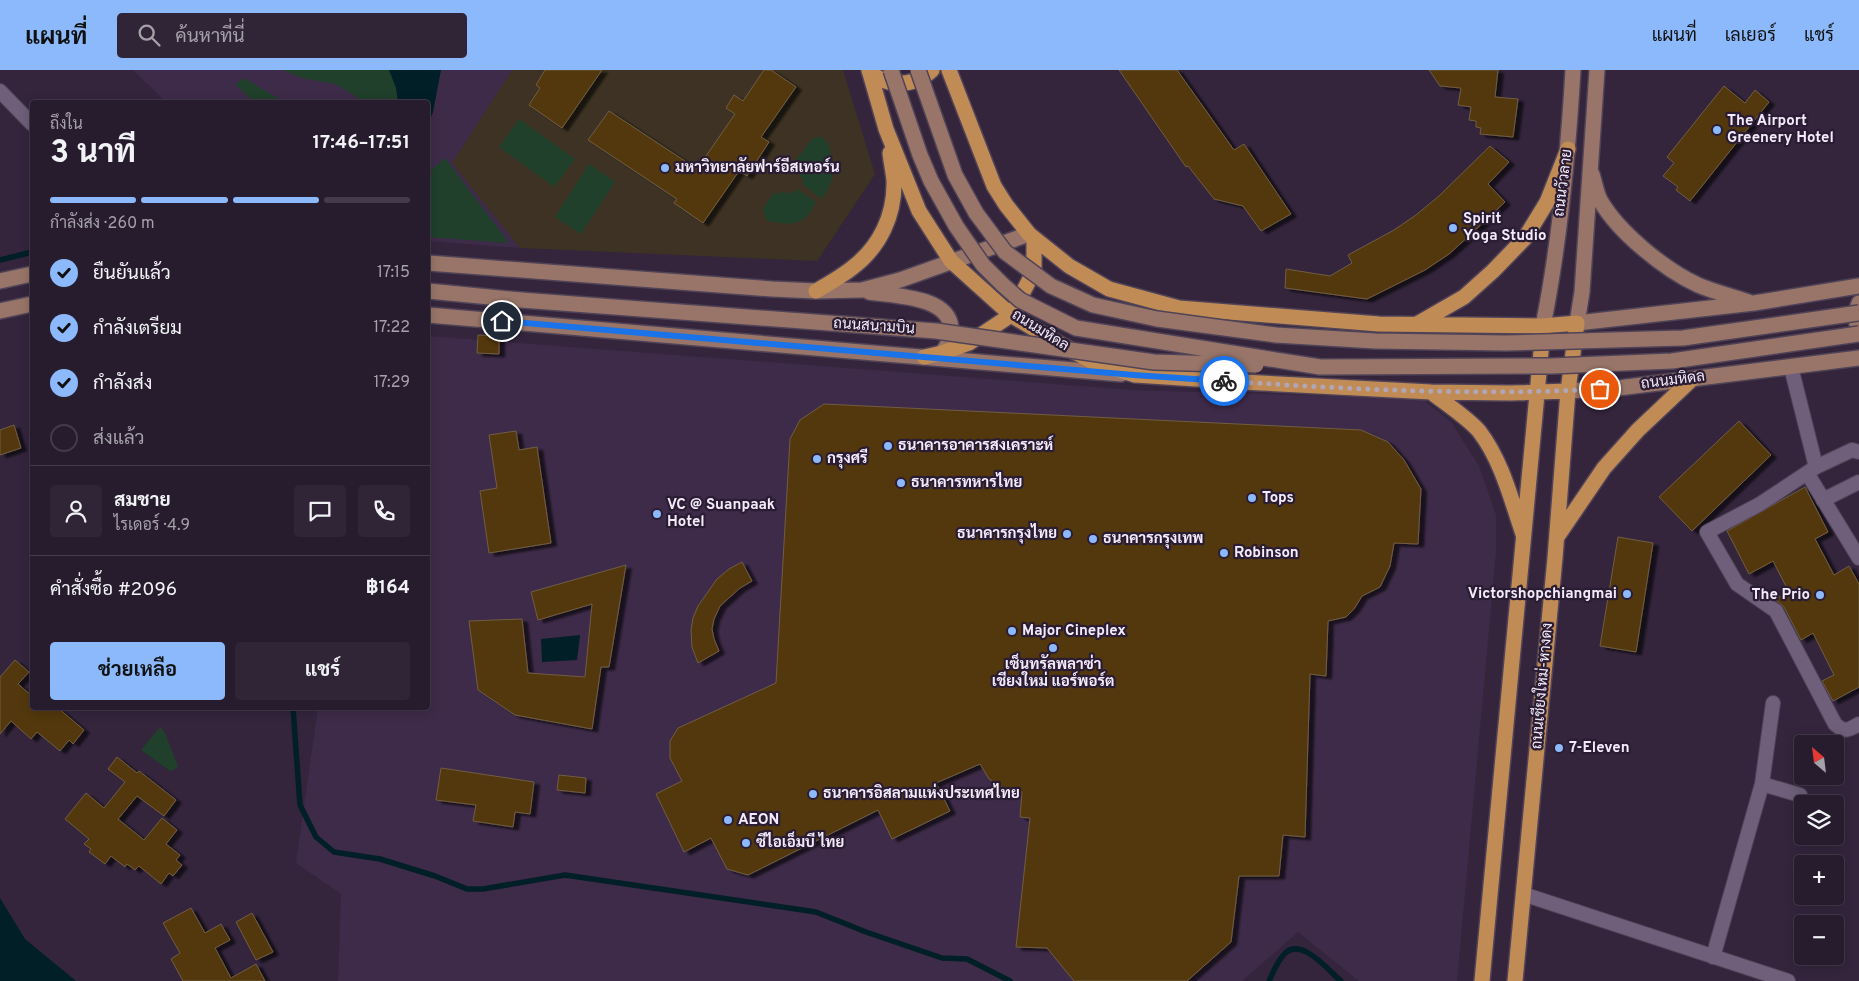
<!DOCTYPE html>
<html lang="th">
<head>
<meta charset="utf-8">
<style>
	body { margin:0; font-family:Overpass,Sarabun,sans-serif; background:#2f2536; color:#f1f3f6; height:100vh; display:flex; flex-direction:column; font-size:19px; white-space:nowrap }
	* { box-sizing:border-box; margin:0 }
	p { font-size:16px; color:#a4a1aa }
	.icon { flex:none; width:28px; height:28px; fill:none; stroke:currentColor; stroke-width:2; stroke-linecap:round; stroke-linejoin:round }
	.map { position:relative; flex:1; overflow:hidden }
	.drawer { position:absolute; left:30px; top:30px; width:400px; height:610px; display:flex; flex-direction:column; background:#271c2e; border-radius:5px; box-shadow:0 2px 12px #0003,0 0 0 1px #433a4a }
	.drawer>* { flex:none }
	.needle { width:32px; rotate:332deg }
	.controls { position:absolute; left:1794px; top:665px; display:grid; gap:10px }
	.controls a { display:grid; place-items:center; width:50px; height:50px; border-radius:5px; background:#271c2e; box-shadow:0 2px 12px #0003,0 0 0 1px #433a4a; font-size:25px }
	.pin { position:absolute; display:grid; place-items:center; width:42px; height:42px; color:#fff; margin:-21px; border:2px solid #fff; border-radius:50%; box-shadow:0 1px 5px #0007 }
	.courier { position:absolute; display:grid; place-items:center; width:50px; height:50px; margin:-25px; border:4px solid #1a73e8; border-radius:50%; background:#fff; color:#222; box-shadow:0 1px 6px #0007 }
	.overview em { font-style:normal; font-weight:700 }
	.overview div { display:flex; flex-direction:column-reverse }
	.overview { display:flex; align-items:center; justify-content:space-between; height:85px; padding:0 20px }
	h1 { font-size:32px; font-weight:700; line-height:38px }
	.bar { display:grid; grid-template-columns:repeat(4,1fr); gap:8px 5px; align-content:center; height:60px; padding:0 20px }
	.bar i { height:6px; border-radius:4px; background:#433a4a }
	.bar .on { background:#8cb9fc }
	.bar p { grid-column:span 4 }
	.line { display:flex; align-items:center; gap:12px; padding:0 20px; border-top:1px solid #433a4a }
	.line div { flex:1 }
	.round { display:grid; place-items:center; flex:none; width:52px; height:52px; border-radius:5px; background:#2f2536 }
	ol { padding:0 20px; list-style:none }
	li { display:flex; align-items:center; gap:15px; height:55px }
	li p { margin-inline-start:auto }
	li .icon { padding:5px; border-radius:50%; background:#8cb9fc; color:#111; stroke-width:4 }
	li:last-child { color:#a4a1aa }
	li i { width:28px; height:28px; border:2px solid #433a4a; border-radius:50% }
	.primary-button { display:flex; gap:10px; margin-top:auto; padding:10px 20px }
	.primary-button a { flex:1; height:58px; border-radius:5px; background:#8cb9fc; color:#111; font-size:20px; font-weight:700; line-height:58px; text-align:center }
	.primary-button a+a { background:#2f2536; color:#f1f3f6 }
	header { display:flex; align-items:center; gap:30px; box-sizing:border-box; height:70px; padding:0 25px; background:#8cb9fc; color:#111 }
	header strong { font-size:24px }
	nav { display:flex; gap:28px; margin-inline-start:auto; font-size:18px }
	.search { width:350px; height:45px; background:#2f2536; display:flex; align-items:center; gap:12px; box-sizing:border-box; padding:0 18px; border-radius:5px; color:#a4a1aa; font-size:19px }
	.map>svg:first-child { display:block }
	.built { fill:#3e2b49 }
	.education { fill:#3d3223 }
	.green { fill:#20402b }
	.water { fill:#001f27 }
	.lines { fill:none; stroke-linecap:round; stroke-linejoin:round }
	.stream { stroke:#001f27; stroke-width:5.5 }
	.building { fill:#52370e; stroke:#715d43; filter:url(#shadow) }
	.street-casing { stroke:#504357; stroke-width:16 }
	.secondary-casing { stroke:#504357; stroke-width:18 }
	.primary-casing { stroke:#504357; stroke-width:18 }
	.street { stroke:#6f5f7a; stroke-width:14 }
	.secondary { stroke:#987568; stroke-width:15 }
	.primary { stroke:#c08b55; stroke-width:15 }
	.secondary-bridge-casing { stroke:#504357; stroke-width:18; stroke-linecap:butt }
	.secondary-bridge { stroke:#987568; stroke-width:15 }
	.done { stroke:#b1a6b8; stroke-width:5; stroke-dasharray:0 9 }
	.route { stroke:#1a73e8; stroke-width:6 }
	.poi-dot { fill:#8cb9fc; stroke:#2a1c33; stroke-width:2 }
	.labels { text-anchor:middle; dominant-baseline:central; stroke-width:4.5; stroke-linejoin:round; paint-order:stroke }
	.poi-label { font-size:15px; font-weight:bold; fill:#f4ebfa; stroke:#2a1c33; text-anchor:start }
	.street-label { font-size:15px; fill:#f4ebfa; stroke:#2a1c33 }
</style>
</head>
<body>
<header>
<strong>แผนที่</strong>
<div class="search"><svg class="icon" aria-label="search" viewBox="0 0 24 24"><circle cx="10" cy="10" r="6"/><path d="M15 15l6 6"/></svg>ค้นหาที่นี่</div>
<nav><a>แผนที่</a><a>เลเยอร์</a><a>แชร์</a></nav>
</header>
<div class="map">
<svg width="1859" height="911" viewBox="0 0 1859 911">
	<defs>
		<filter id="shadow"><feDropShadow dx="5.5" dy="3" stdDeviation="1" flood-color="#0009"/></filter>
	</defs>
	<rect width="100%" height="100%" fill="#34253d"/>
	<path class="built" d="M133 0H512L452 93 520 178 428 171V32H166Z
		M428 266 1132 320 1422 329 1451 352 1479 396 1496 445V482L1457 911H1359L1298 862 1242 911H338L341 824 296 793 318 638H428Z"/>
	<path class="education" d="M512 0H843L875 104 817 191 520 178 452 93Z"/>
	<path class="green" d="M283 0H389L396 18 398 32H365L335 14 302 8Z
		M244 8 281 30 297 29 304 32H254L235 14Z
		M519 49 575 89 554 117 499 77Z
		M822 67C828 72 829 77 831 84 836 106 833 110 822 129L802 114 804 110 799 106 802 102 797 98 801 94 796 90 813 68Z
		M445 88 509 173 428 167V103Z
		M589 94 615 112 581 164 555 147Z
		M797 119 816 132C805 157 789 156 766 150L763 139 774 122 779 125 782 121 787 124 789 121 794 124Z
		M161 658 164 661 178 696 174 700 170 701 141 680 158 659Z"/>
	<path class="water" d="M389 0H441L433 42 428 55V32H398L396 18Z
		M580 565 577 590 542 592 541 569Z
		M0 828 25 869 76 911H0Z"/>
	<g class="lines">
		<path class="stream" d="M0 190 32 182
			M293 638 300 735 316 767 334 782 380 789 435 806 467 819H483L565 805 816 842 866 862 942 888 967 889 1010 911
			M1269 911C1273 903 1276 894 1282 887 1298 863 1327 899 1341 911"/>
	</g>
	<path class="building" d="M545 0H602L562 58 529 35 540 18 536 15Z
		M764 0H771L796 17 761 67 769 72 747 106 739 101 703 153 674 133 677 129 588 70 609 41 697 99 735 44 726 38 734 25 743 31Z
		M1119 0H1177L1234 80 1244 74 1291 144 1261 161 1243 136 1214 129 1188 96 1186 97Z
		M1429 0H1498L1495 27 1518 29 1513 67 1480 64 1481 58 1476 57V51L1469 50 1471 37 1458 35 1461 18 1440 16Z
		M1724 16 1745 33 1755 20 1769 32 1690 131 1676 120 1678 117 1663 106 1674 93 1667 87Z
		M1490 76 1509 92 1488 114 1505 132 1470 165 1449 184 1425 200 1367 229 1285 218 1286 199 1330 206 1352 193 1348 185 1394 160 1416 145 1439 126Z
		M478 265 499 266V284L477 283Z
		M824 334 1361 360 1388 372 1404 390 1421 419 1418 474 1394 473 1390 496 1380 517 1362 526 1354 539 1346 547 1328 551 1326 606 1310 604 1305 767 1283 765 1279 806H1239L1231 872 1187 911H1074L1047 878 1016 877 1030 748 1020 747 1022 722 1003 718 989 709 980 694 936 713 950 741 892 769 878 740 748 805 727 799 711 768 684 782 656 724 682 711 670 688V671L678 658 776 613 790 369 800 350Z
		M1739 351 1771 385 1692 461 1659 427Z
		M14 355 21 378 0 385V360Z
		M516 361 519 380 537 377 551 473 489 483 480 421 497 418 489 365Z
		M1805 417 1828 462 1815 469 1834 505 1849 496 1859 514V617L1833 631 1822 611 1834 605 1813 563 1801 570 1784 537 1775 529 1789 522 1773 491 1749 504 1727 461Z
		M1618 467 1653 473 1636 582 1600 576Z
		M742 492 752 511 740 518 720 536 714 549 712 559 714 569 719 581 698 593 692 577 691 560 693 548 698 536 717 509 729 499Z
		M626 495 609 597H601L592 659 515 645 478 620 469 551 522 549 528 603 585 607 592 534 538 550 531 522Z
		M15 590 29 602 18 614 32 626V638H58L84 660 73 674 69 670 60 681 37 662 31 669 11 651 0 664V607Z
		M117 687 137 703 139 701 176 730 164 746 137 726 118 749 144 770 162 748 177 760 166 774 180 785 176 790 182 795 173 806 169 803 161 814 139 796 135 800 127 794 125 797 111 786 105 794 89 782 91 779 84 774 89 769 65 749 86 723 104 738 125 712 108 699Z
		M441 698 534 712 530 744 515 742 513 757 473 751 476 735 436 730Z
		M559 705 586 708 585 723 557 720Z
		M191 838 205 863 221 854 230 870 215 878 231 908 256 894 265 911H183L171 889 180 883 163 853Z
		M252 843 273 882 256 890 236 852Z"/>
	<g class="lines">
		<g class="street-casing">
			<path id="street" d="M0 21 32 54
				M1791 297 1816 397
				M1859 382 1852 380 1816 397 1760 434 1707 462 1737 514 1776 541 1835 654C1845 663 1848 660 1859 654
				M1807 403 1859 488
				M1823 430 1859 412
				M1762 714 1800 725
				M1523 824 1788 911
				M1713 887 1762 714 1773 633"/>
		</g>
		<g class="secondary-casing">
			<path id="secondary" d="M1597 0 1582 222 1577 253 1754 233 1859 216
				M1592 104C1595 113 1596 122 1600 130 1618 162 1665 200 1698 215 1714 222 1732 226 1749 232
				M428 193 772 219 816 221 862 220 900 210 1029 164
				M0 211 32 204
				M428 221 521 230
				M869 222C893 226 949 226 951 258 951 269 948 275 942 283
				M1859 233 1855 245 1859 263
				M0 241 32 234
				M428 245 1121 304
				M1543 256C1560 171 1568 86 1573 0
				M1568 321 1618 318 1859 288"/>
		</g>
		<g class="primary-casing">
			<path id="primary" d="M869 0 886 59 919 141 951 191 1011 245 1056 272 1091 291 1135 305 1242 312 1431 322 1511 323 1568 321
				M949 0 994 116 1006 135 1029 164 1069 196 1109 219 1179 238 1379 254 1543 256 1577 253 1568 321 1555 488 1515 911
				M869 1C887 18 914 17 932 0
				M816 221C828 214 841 207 852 198 880 177 895 145 894 110 893 101 891 92 890 83
				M1417 254 1464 227 1493 201 1525 168 1547 132 1568 79
				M924 287 942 283 969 273 1011 245 1034 201V168
				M1431 322C1445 333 1468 348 1479 361 1502 391 1511 429 1523 464
				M1557 467 1604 398 1638 360 1692 309
				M1482 911 1543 260"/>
		</g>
		<use href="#street" class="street"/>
		<use href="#secondary" class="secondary"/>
		<use href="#primary" class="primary"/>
		<g class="secondary-bridge-casing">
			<path id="secondary-bridge" d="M891 0 920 85 931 111 956 156 983 195 1003 215 1020 230 1076 258 1320 297 1552 296 1672 291 1859 264
				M918 0 955 105 976 143 1005 182 1051 216 1093 235 1157 249 1276 265 1375 271 1506 273 1683 268 1859 243
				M521 230 936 261 1154 292 1256 295"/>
		</g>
		<use href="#secondary-bridge" class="secondary-bridge"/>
	</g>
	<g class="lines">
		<path class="done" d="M1224 311C1349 319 1474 326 1600 319"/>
		<path class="route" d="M502 251 1134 305 1224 311"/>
	</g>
	<g class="poi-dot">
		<circle cx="1717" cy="60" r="5"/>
		<circle cx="665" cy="98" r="5"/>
		<circle cx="1453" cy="158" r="5"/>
		<circle cx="888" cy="376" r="5"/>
		<circle cx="817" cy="389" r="5"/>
		<circle cx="901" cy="413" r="5"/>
		<circle cx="1252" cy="428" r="5"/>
		<circle cx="657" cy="444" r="5"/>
		<circle cx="1067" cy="464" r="5"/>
		<circle cx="1093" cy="469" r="5"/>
		<circle cx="1224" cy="483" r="5"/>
		<circle cx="1627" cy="524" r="5"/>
		<circle cx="1820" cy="525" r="5"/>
		<circle cx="1012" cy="561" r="5"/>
		<circle cx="1053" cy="578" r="5"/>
		<circle cx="1559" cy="678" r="5"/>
		<circle cx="813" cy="724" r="5"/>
		<circle cx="728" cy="750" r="5"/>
		<circle cx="746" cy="773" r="5"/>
	</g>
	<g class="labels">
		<g class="poi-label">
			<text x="1727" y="51">The Airport<tspan x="1727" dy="17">Greenery Hotel</tspan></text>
			<text x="675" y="98">มหาวิทยาลัยฟาร์อีสเทอร์น</text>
			<text x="1463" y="149">Spirit<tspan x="1463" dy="17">Yoga Studio</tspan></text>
			<text x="898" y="376">ธนาคารอาคารสงเคราะห์</text>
			<text x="827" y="389">กรุงศรี</text>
			<text x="911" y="413">ธนาคารทหารไทย</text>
			<text x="1262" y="428">Tops</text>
			<text x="667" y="435">VC @ Suanpaak<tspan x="667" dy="17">Hotel</tspan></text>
			<text x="1057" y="464" text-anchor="end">ธนาคารกรุงไทย</text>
			<text x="1103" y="469">ธนาคารกรุงเทพ</text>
			<text x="1234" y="483">Robinson</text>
			<text x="1617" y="524" text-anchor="end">Victorshopchiangmai</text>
			<text x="1810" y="525" text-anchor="end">The Prio</text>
			<text x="1022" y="561">Major Cineplex</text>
			<text x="1053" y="595" text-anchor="middle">เซ็นทรัลพลาซ่า<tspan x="1053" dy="17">เชียงใหม่ แอร์พอร์ต</tspan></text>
			<text x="1569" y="678">7-Eleven</text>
			<text x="823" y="724">ธนาคารอิสลามแห่งประเทศไทย</text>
			<text x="738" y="750">AEON</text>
			<text x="756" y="773">ซีไอเอ็มบี ไทย</text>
		</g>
		<g class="street-label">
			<text transform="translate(1564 113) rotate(-83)">ถนนวัวลาย</text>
			<text transform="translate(874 257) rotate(4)">ถนนสนามบิน</text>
			<text transform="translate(1040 261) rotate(32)">ถนนมหิดล</text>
			<text transform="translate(1673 311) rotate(-7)">ถนนมหิดล</text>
			<text transform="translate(1543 616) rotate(-85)">ถนนเชียงใหม่-หางดง</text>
		</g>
	</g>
</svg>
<div class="controls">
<a><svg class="needle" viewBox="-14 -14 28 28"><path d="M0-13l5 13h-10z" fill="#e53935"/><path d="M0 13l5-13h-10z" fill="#a4a1aa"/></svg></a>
<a><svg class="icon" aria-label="layers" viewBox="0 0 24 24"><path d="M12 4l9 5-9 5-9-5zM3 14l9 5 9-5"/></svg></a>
<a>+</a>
<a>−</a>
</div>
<div class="pin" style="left:1600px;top:319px;background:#ea580c"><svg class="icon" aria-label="bag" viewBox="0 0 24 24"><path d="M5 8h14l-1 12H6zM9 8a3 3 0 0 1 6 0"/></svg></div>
<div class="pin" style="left:502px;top:251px;background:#1f2937"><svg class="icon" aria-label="home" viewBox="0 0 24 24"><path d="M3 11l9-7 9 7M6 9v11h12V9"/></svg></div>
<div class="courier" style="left:1224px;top:311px"><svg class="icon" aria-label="bike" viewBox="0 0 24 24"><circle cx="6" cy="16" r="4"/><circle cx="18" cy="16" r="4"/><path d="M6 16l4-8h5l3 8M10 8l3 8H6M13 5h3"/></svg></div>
<section class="drawer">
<div class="overview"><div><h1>3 นาที</h1><p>ถึงใน</p></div><em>17:46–17:51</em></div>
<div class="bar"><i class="on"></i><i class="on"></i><i class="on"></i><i></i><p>กำลังส่ง · 260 m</p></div>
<ol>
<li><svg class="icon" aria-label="check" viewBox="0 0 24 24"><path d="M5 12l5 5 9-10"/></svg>ยืนยันแล้ว<p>17:15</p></li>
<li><svg class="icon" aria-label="check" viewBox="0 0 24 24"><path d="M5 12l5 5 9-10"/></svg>กำลังเตรียม<p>17:22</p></li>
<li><svg class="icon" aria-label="check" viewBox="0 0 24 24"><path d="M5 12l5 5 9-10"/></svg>กำลังส่ง<p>17:29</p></li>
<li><i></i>ส่งแล้ว</li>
</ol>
<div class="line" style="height:90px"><a class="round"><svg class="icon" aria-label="person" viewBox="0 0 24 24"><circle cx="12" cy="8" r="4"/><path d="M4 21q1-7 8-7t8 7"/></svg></a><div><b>สมชาย</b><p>ไรเดอร์ · 4.9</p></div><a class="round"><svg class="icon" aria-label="chat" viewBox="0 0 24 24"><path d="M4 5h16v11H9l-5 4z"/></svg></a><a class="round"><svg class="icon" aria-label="phone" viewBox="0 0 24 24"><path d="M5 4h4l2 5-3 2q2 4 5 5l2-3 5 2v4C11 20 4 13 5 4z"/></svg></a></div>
<div class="line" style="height:65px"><div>คำสั่งซื้อ #2096</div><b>฿164</b></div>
<div class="primary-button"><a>ช่วยเหลือ</a><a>แชร์</a></div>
</section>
</div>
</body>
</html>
